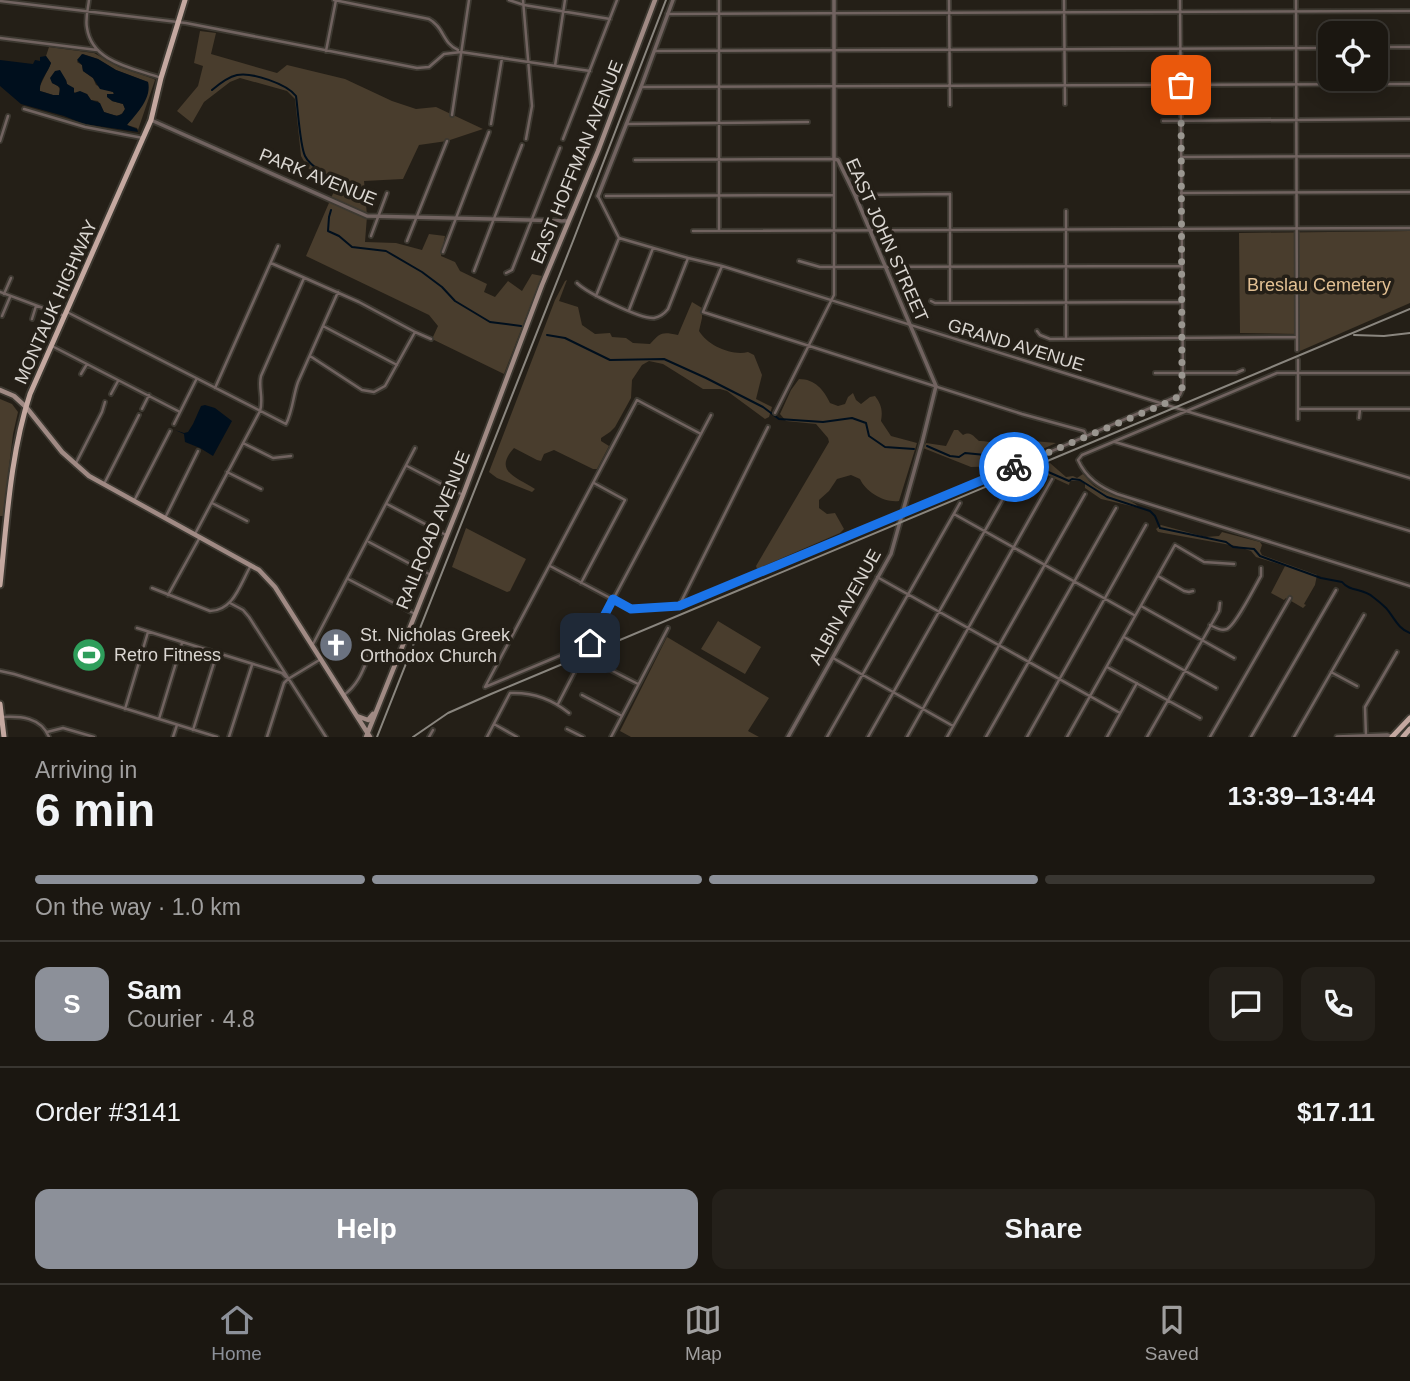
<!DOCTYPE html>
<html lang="en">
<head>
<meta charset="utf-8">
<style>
	body { margin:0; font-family:Helvetica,sans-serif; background:#24201a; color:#f1f3f6; height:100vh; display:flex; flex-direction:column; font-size:26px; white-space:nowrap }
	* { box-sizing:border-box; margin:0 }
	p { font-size:23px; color:#a09f9f }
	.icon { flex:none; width:38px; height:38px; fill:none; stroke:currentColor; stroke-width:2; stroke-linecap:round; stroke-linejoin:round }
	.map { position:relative; height:737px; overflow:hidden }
	.panel { display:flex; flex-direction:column; background:#1b1711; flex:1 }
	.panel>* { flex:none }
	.fabs { position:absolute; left:1318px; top:21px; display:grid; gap:14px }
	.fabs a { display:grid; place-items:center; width:70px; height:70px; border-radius:14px; background:#1b1711; box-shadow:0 4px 18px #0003,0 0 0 2px #393631; font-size:35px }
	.pin { position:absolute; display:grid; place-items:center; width:60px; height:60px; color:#fff; margin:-30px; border-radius:14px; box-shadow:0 4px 10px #0006 }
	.courier { position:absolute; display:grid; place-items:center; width:70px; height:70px; margin:-35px; border:5px solid #1a73e8; border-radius:50%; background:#fff; color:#222; box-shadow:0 2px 9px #0007 }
	.head em { font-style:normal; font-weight:700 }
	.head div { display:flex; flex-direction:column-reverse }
	.head { display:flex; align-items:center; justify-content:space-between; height:119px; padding:0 35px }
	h1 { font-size:46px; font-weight:700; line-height:52px }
	.bar { display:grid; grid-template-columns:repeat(4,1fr); gap:10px 7px; align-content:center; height:84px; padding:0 35px }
	.bar i { height:9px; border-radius:5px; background:#393631 }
	.bar .on { background:#8c9099 }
	.bar p { grid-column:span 4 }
	.line { display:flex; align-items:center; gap:18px; padding:0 35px; border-top:2px solid #393631 }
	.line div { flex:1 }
	.round { display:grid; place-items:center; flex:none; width:74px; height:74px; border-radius:14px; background:#24201a }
	.cta { display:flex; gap:14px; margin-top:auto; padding:14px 35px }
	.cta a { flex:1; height:80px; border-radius:14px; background:#8c9099; color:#fff; font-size:28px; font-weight:700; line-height:80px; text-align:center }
	.cta a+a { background:#24201a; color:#f1f3f6 }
	.tabs { display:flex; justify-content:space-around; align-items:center; height:98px; border-top:2px solid #393631; background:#1b1711; font-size:19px; color:#a09f9f }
	.tabs a { display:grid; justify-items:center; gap:4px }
	.tabs .on { color:#8c9099 }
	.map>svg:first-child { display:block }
	.green { fill:#493d2d }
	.water { fill:#000f1d }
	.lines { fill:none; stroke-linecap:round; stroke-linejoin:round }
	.stream { stroke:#000f1d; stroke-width:2 }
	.minor-casing { stroke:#3d3931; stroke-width:6 }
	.tertiary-casing { stroke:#3d3931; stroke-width:7 }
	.secondary-casing { stroke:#3d3931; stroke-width:8 }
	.primary-casing { stroke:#3d3931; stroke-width:9 }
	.minor { stroke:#716360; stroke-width:2.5 }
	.tertiary { stroke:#716360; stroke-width:3.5 }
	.secondary { stroke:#a08a84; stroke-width:4.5 }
	.primary { stroke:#c4a8a0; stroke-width:5 }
	.rail { stroke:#8a867f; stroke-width:2 }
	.done { stroke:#9a9690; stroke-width:7; stroke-dasharray:0 12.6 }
	.route { stroke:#1a73e8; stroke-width:9 }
	.labels { text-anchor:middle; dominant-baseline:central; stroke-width:7; stroke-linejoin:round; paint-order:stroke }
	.street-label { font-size:18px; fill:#dad6d1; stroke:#241f17 }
	.park-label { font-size:18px; fill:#e2c093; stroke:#241f17 }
	.poi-label { font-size:18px; fill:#dad6d1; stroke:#241f17; text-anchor:start }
</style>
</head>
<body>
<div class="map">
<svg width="1410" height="737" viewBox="0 0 1410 737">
	<rect width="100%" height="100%" fill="#241f17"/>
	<path class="green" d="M200 31 216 33 211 54 277 73 287 65 345 79 392 101 416 109 436 107 483 129 447 141 419 145 403 179 364 181 367 216 365 242 396 243 422 250 429 234 445 236 441 256 455 262 460 271 487 284 484 292 495 297 508 281 522 291 532 274 542 276 504 374 432 339 438 326 429 315 306 256 335 189 308 168 301 156 295 99 287 91 240 78 230 82 204 102 192 123 177 111 198 86 203 66 194 63Z
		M49 47 94 53 119 67 154 79 155 80 138 130 137 128 127 125C136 113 150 99 148 82L116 70 98 59 83 54 77 62 82 65 83 71 93 78 96 85 113 92 114 93 112 95V101L123 104 125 109C120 119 113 115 104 112L98 101 91 100 87 94 75 93 67 84 66 80 52 83C59 86 61 88 59 95L57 96C53 95 44 92 40 91L39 88 51 63 46 56Z
		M1410 231V303L1300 351 1299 334 1240 333 1239 233Z
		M567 280 559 301 578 307 582 325 595 334 610 333 612 337 626 338 633 343 650 344C661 332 662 332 678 335L692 302 702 308V318L699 331C708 346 732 356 748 352L754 355 762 375 756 399 772 407 769 417 765 419 727 391 720 389H703L663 364 649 361 642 365 632 380 631 398 615 427 610 432 601 438V441L609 446 597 469H593L554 450 544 454 541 461 537 460 514 448C493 471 516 477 535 489L532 492 497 478 489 472 555 300 565 281Z
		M799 379C815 379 824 390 830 403L838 406 845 404 848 397 853 393 856 400 861 404 870 397 875 396C881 404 883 410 881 421L891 436 917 443 899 501C884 503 866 492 860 479L851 475 837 479 829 491 819 500V508L827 514 835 513 844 529 840 533 757 569 756 566 829 442 828 438 816 424 786 421 780 414 791 390Z
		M0 399 12 404 18 412 13 434 3 516H0Z
		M954 430H958L963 435C971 431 973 436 979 441 989 440 1008 449 1013 448 1017 447 1020 442 1022 440L1056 443 1005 466 971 467 923 448 926 443 946 446Z
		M1050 463 1066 477 1073 476 1077 478 1083 474C1087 478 1091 484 1096 487 1109 496 1129 496 1140 508L1101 499 1085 488V484L1081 481H1070L1069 485 1038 471 1030 484 1013 477Z
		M1161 525 1205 537 1219 536 1222 532 1260 542 1262 545 1260 551 1262 555 1317 575 1315 585 1304 604 1306 605 1303 608 1286 598 1284 600 1271 593 1285 566 1256 557 1251 551 1236 546 1158 532 1156 529Z
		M466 528 526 559 510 591 507 592 452 567Z
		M718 621 761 647 745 674 701 649Z
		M667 637 769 698 748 731 759 737H631L620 731Z"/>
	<path class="water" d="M82 54 98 59 116 70 148 82C152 98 137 113 127 125L137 129 138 132 84 124 64 116 21 104 0 86V60L33 64 35 60 40 61V57L46 56 51 63C48 73 39 80 40 91L53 95H59L60 88 58 86 52 83 50 78 55 71 60 70 66 80 67 84 74 88V93L80 91 87 94 91 100 100 103 104 112 117 116 122 114 125 109 123 104 112 101 107 97V94H114L113 92 100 89 93 78 83 71 82 65 77 60Z
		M205 405 215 408 232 421 213 456 200 448 185 442 184 434 175 430 184 433 188 432 193 424 201 406Z"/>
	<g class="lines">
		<path class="stream" d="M212 90C219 84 228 77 237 75 252 72 287 84 296 96 298 110 300 146 305 156 312 171 334 174 338 191
			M331 210 329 217 328 231 339 236 352 247 386 251 422 272 442 287 455 301 490 322 521 326
			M547 335 565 338 610 360 664 359 706 378 763 407 779 419 823 422 852 418 866 423 869 436 885 447 914 449
			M927 446 950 456 959 457 965 453 1016 458 1027 455
			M1039 468 1069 481 1072 479 1080 480 1107 497 1150 511 1155 516 1160 528 1226 542 1233 547 1254 549 1260 556 1321 578 1342 582C1350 592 1363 588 1373 597 1377 600 1382 604 1386 608 1394 617 1398 629 1410 633"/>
		<g class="minor-casing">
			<path id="minor" d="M89 0C88 9 85 19 87 28 92 63 134 68 161 78
				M334 0 429 19C444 27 443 44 458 50
				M509 0 524 5 610 19
				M523 0 532 106 526 139
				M949 0 950 105
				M1064 0 1065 104
				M1296 0 1297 350
				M0 1 186 23 417 68 429 67 444 54 461 52 590 71
				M667 14 1410 11
				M0 38 97 50
				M1376 47H1410
				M326 51 336 0
				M654 51 1330 48
				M555 66 565 0
				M641 87 1410 84
				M24 109 85 127 143 138
				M452 115 469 0
				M1163 121 1410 119
				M491 124 502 58
				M626 124 808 122
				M563 139 617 0
				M0 141 8 116
				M1181 157 1410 156
				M635 160 834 159V295L775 413
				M1181 193 1410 192
				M856 195 950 194V303
				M598 196 619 238 688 258 722 266 1186 411 1410 478
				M606 196 834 195
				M1066 211V337
				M693 231 1410 228
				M719 231V0
				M371 236 387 193
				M407 241 447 141
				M443 252 489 132
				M799 261 820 267 1182 266
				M271 263 359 302 415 332 431 339
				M722 266 703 312 1022 414 1084 431 1086 435
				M474 271 522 145
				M506 273 512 270 560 148
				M577 283C587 293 640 319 654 318 660 317 664 314 668 309L688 258
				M0 292 62 315
				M4 294 11 278
				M596 296 619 238
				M931 301 935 303H950L1182 302
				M629 310 653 248
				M67 312 286 424C293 410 293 396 298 382L338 292
				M2 316 10 297
				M32 319 36 306
				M323 326 397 365
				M1037 331 1040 335 1050 339 1297 337
				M52 346 180 412
				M310 356 362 390 374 392 385 386 415 332
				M1298 360V419
				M1155 373H1236L1243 370
				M1410 373H1277L1082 455 1078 460C1086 478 1100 487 1117 494L1410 586
				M81 374 87 364
				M215 388 278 246
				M111 394 118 381
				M142 409 149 395
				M1298 409H1410
				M1359 418 1360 409
				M174 424 196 380
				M1115 442 1410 531
				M243 443 273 458 291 456
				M75 465 102 412 105 402
				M407 466 463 495
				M227 472 261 489
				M104 484 139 415
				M134 501 170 431
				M212 503 247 521
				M387 504 446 535
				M954 514 1134 615
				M165 518 198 451
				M195 534 260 411C264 398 258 388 261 376L304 278
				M369 542 431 575
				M550 566 631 609 679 606 1052 451 1180 395 1183 388 1180 0
				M1158 576 1184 591 1189 592 1193 591
				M877 577 1120 713
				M348 579 415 614
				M581 583 625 500 594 483
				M152 588 210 611C233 611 240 585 250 567
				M168 595 200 537
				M230 603 243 610 249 617 326 737
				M679 606 768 427
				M1141 606 1234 658
				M1210 625C1216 628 1221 631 1227 629 1236 625 1255 586 1261 576V568
				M137 628 282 673 286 677
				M1124 637 1216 688
				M312 646 415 448
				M833 658 953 726
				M599 664 638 684
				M1107 667 1200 718
				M0 671 14 674 217 737
				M1331 672 1357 686
				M485 687 637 400 701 434
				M485 687 590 643 711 415
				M344 695C359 684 363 670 370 653L395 662
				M582 695 622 716
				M558 704 574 673
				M125 709 148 632
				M2 717C20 716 41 717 49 737
				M159 719 182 643
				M494 724 517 737
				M567 729 583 737
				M193 730 217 653
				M47 732 63 728 94 737
				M1366 736 1365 707 1397 652
				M173 737 177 725
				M229 737 252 665
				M267 737 284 683 288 679 321 659
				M429 737 433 730
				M487 737 510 693C532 692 552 699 569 713
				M611 737 668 628
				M827 737 960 503
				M868 737 1013 481
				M907 737 1052 479
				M947 737 1085 494
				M986 737 1116 508
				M1027 737 1146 525
				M1067 737 1175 545 1204 562 1234 564
				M1107 737 1137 683
				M1147 737 1219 611 1220 603
				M1210 737 1290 598
				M1251 737 1336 590
				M1294 737 1364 615"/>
		</g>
		<g class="tertiary-casing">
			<path id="tertiary" d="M151 120 367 216 568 221
				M598 196 641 87 673 0
				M788 737 891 554 922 443 936 386 855 195 838 160 834 159V0
				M1337 737 1387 735 1393 737"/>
		</g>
		<g class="secondary-casing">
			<path id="secondary" d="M0 390 14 396 26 407 62 452 89 476 259 570 275 587 370 737
				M357 716 368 720 373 714
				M366 737 463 495 542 285 598 151 655 0"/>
		</g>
		<g class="primary-casing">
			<path id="primary" d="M0 585C7 521 10 455 30 394L151 120 161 78 185 0
				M0 704 4 737
				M1392 737 1410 718
				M1403 737 1410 729"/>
		</g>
		<use href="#minor" class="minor"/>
		<use href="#tertiary" class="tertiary"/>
		<use href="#secondary" class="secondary"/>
		<use href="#primary" class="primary"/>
		<path class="rail" d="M1354 335 1384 336 1410 333
			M377 737 573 241 666 0
			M413 737 448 713 491 694 1410 309"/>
	</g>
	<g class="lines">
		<path class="done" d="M1014 467 1164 404 1178 397 1182 392 1181 85"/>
		<path class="route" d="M590 643 613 599 631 609 679 606 1014 467"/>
	</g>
	<defs>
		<g id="church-disc" transform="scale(1.75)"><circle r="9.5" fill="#6b7280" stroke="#241f17"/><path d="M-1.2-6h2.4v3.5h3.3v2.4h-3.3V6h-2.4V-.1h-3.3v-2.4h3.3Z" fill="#fff"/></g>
		<g id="stadium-disc" transform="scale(1.75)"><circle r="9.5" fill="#2e9e5b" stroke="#241f17"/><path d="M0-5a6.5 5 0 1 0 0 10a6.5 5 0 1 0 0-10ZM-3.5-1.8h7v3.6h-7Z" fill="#fff"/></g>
	</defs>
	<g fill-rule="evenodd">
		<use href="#church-disc" x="336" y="645"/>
		<use href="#stadium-disc" x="89" y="655"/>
	</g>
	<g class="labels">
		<g class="street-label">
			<text transform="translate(577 162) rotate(-68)">EAST HOFFMAN AVENUE</text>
			<text transform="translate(318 177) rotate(22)">PARK AVENUE</text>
			<text transform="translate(887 240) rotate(66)">EAST JOHN STREET</text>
			<text transform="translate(56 302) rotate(-66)">MONTAUK HIGHWAY</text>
			<text transform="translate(1016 345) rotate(17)">GRAND AVENUE</text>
			<text transform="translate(433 530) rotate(-68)">RAILROAD AVENUE</text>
			<text transform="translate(845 607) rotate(-61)">ALBIN AVENUE</text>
		</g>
		<g class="park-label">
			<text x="1319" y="285">Breslau Cemetery</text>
		</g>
		<g class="poi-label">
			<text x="360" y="635">St. Nicholas Greek<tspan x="360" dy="21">Orthodox Church</tspan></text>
			<text x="114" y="655">Retro Fitness</text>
		</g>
	</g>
</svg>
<div class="fabs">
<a><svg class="icon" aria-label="locate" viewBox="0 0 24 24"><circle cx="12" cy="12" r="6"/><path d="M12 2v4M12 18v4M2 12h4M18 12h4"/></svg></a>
</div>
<div class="pin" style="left:1181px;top:85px;background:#ea580c"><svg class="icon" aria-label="bag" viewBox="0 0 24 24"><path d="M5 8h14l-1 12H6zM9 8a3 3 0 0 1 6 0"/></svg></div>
<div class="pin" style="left:590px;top:643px;background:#1f2937"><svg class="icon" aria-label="home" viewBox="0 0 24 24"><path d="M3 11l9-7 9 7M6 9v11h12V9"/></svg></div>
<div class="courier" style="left:1014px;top:467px"><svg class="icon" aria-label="bike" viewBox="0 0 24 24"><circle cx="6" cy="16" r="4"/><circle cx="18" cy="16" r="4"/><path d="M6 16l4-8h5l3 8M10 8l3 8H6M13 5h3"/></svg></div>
</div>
<section class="panel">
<div class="head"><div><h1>6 min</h1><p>Arriving in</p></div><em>13:39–13:44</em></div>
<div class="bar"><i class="on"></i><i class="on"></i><i class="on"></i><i></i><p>On the way · 1.0 km</p></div>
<div class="line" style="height:126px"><b class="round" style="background:#8c9099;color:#fff">S</b><div><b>Sam</b><p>Courier · 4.8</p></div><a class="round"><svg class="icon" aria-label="chat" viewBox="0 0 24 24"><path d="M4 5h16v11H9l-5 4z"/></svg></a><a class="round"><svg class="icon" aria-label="phone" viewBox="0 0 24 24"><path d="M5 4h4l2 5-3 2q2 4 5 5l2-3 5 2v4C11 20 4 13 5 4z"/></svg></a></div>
<div class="line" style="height:91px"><div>Order #3141</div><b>$17.11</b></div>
<div class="cta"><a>Help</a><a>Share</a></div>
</section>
<nav class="tabs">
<a class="on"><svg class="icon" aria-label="home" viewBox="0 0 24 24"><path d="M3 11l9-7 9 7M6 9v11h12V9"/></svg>Home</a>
<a><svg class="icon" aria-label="map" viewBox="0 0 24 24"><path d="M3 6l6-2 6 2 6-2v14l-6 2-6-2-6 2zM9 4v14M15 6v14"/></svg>Map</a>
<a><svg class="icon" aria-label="saved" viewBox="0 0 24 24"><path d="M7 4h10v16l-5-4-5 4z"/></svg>Saved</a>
</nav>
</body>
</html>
